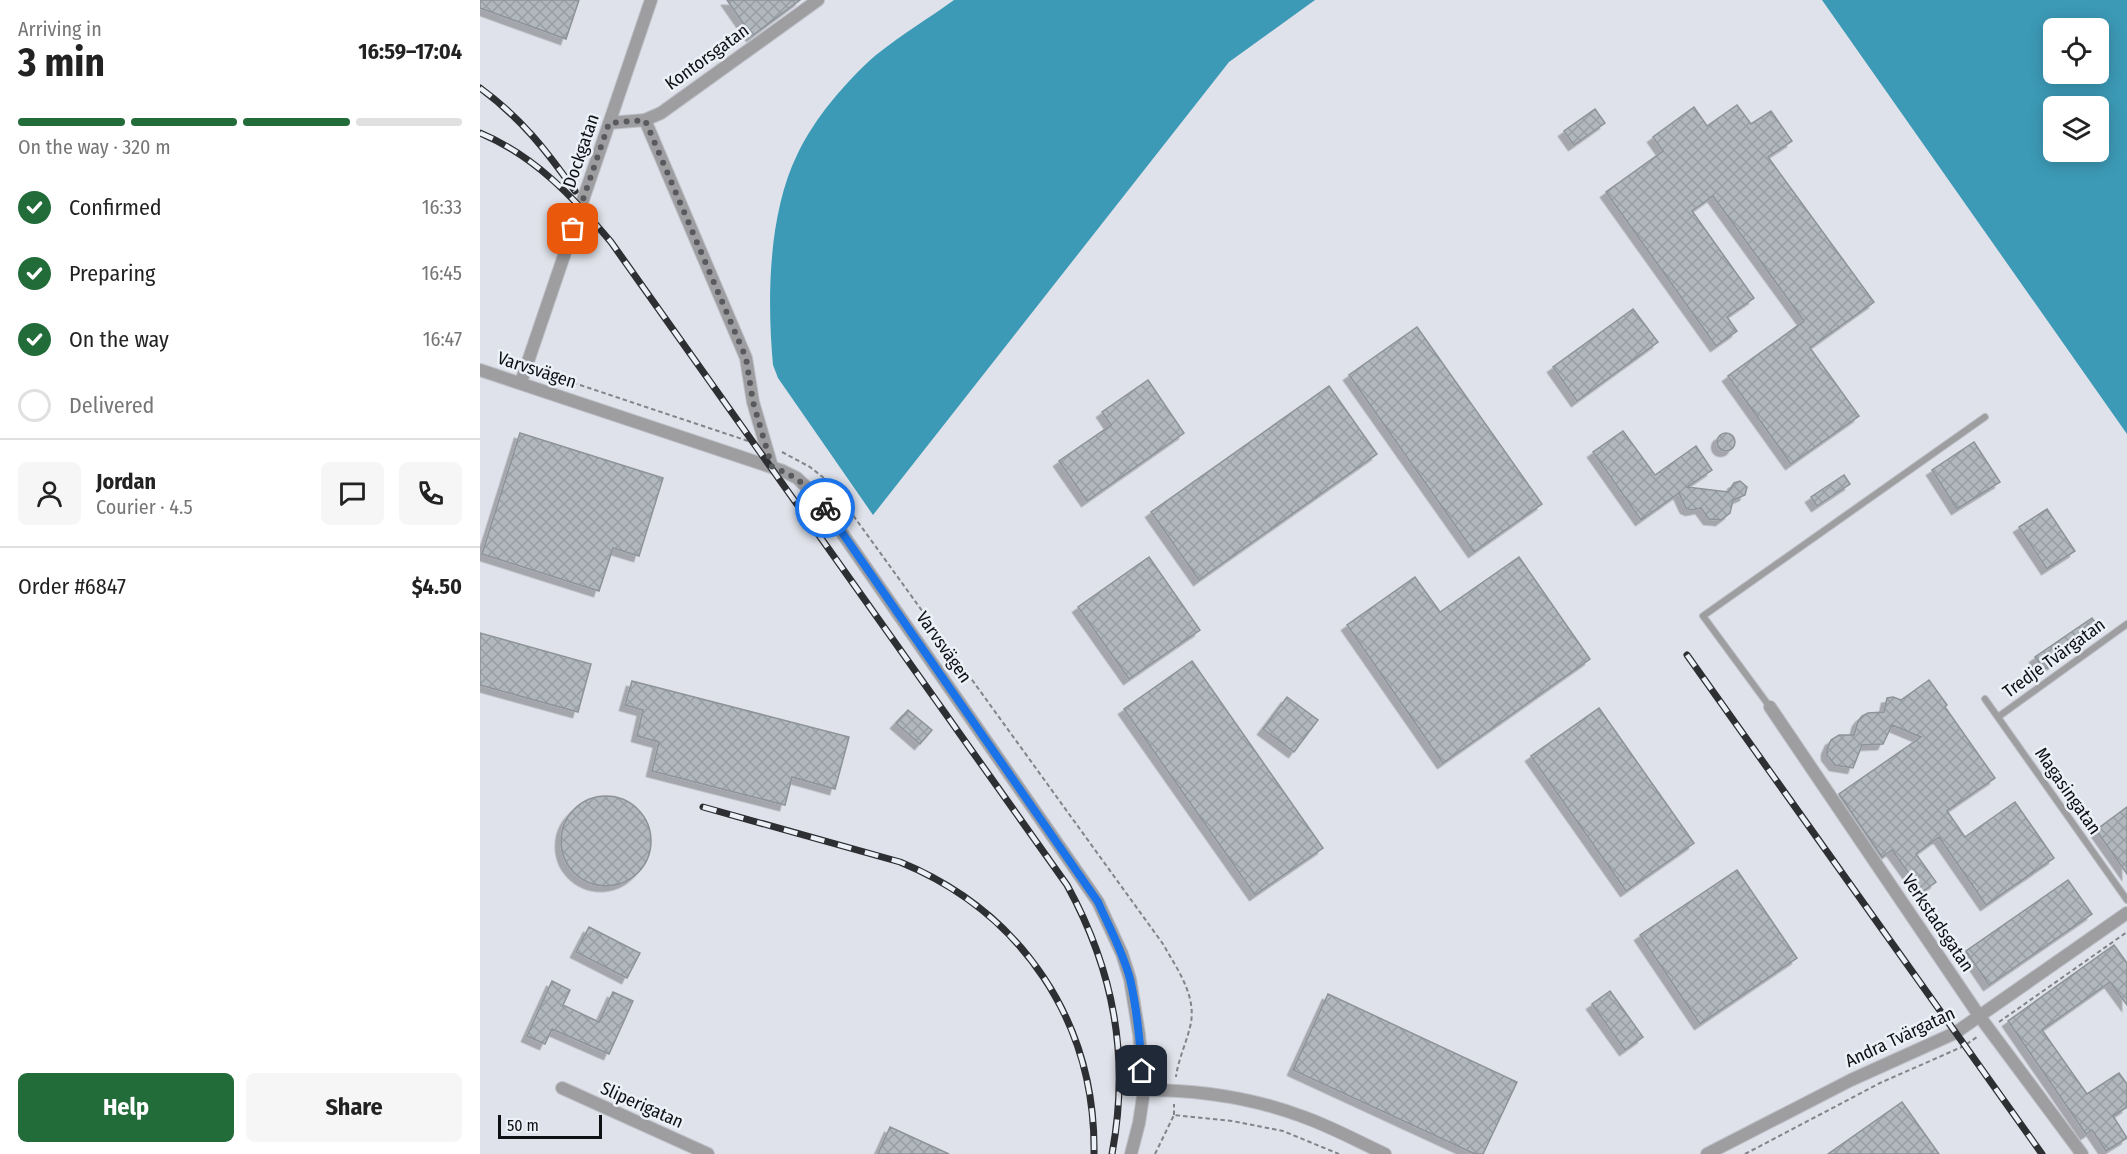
<!DOCTYPE html>
<html lang="en">
<head>
<meta charset="utf-8">
<style>
	body { margin:0; font-family:"Fira Sans Condensed",sans-serif; background:#f6f6f6; color:#222; height:100vh; display:flex; flex-direction:column; font-size:22px; white-space:nowrap }
	* { box-sizing:border-box; margin:0 }
	p { font-size:20px; color:#767676 }
	.icon { flex:none; width:33px; height:33px; fill:none; stroke:currentColor; stroke-width:2; stroke-linecap:round; stroke-linejoin:round }
	.map { position:relative; flex:1; overflow:hidden }
	.panel { display:flex; flex-direction:column; background:#fff; width:480px }
	.panel>* { flex:none }
	.controls { position:absolute; left:1563px; top:18px; display:grid; gap:12px }
	.controls a { display:grid; place-items:center; width:66px; height:66px; border-radius:9px; background:#fff; box-shadow:0 3px 15px #0003; font-size:30px }
	.scale { position:absolute; left:18px; bottom:15px; width:104px; box-sizing:border-box; padding-left:6px; border:3px solid #0f1013; border-top:0; font-size:16px; line-height:21px; white-space:nowrap; color:#0f1013; -webkit-text-stroke:4px #ecf0f7; paint-order:stroke }
	.pin { position:absolute; display:grid; place-items:center; width:51px; height:51px; color:#fff; margin:-26px; border-radius:12px; box-shadow:0 3px 9px #0006 }
	.courier { position:absolute; display:grid; place-items:center; width:60px; height:60px; margin:-30px; border:4px solid #1a73e8; border-radius:50%; background:#fff; color:#222; box-shadow:0 2px 8px #0007 }
	.headline em { font-style:normal; font-weight:700 }
	.headline div { display:flex; flex-direction:column-reverse }
	.headline { display:flex; align-items:center; justify-content:space-between; height:102px; padding:0 18px }
	h1 { font-size:39px; font-weight:700; line-height:45px }
	.bar { display:grid; grid-template-columns:repeat(4,1fr); gap:9px 6px; align-content:center; height:72px; padding:0 18px }
	.bar i { height:8px; border-radius:4px; background:#e0e0e0 }
	.bar .on { background:#226c3a }
	.bar p { grid-column:span 4 }
	.line { display:flex; align-items:center; gap:15px; padding:0 18px; border-top:2px solid #e0e0e0 }
	.line div { flex:1 }
	.round { display:grid; place-items:center; flex:none; width:63px; height:63px; border-radius:9px; background:#f6f6f6 }
	ol { padding:0 18px; list-style:none }
	li { display:flex; align-items:center; gap:18px; height:66px }
	li p { margin-inline-start:auto }
	li .icon { padding:6px; border-radius:50%; background:#226c3a; color:#fff; stroke-width:4 }
	li:last-child { color:#767676 }
	li i { width:33px; height:33px; border:3px solid #e0e0e0; border-radius:50% }
	.button { display:flex; gap:12px; margin-top:auto; padding:12px 18px }
	.button a { flex:1; height:69px; border-radius:9px; background:#226c3a; color:#fff; font-size:24px; font-weight:700; line-height:69px; text-align:center }
	.button a+a { background:#f6f6f6; color:#222 }
	main { display:flex; flex:1; min-height:0 }
	.map>svg:first-child { display:block }
	.water { fill:#3c9ab6; fill-rule:evenodd }
	.building { fill:url(#building-cross-hatch); stroke:#8d9398; stroke-width:1.5; filter:url(#shadow) }
	.lines { fill:none; stroke-linecap:round; stroke-linejoin:round }
	.lane-casing { stroke:#bec0c8; stroke-width:8 }
	.street-casing { stroke:#bec0c8; stroke-width:14 }
	.path { stroke:#82848a; stroke-width:2; stroke-dasharray:4.5 3; stroke-linecap:butt }
	.lane { stroke:#9e9ea1; stroke-width:6 }
	.street { stroke:#9e9ea1; stroke-width:12 }
	.rail-casing { stroke:#2e2f33; stroke-width:7 }
	.rail { stroke:#ecf0f7; stroke-width:4.5; stroke-dasharray:14; stroke-linecap:butt }
	.done { stroke:#585a5e; stroke-width:6; stroke-dasharray:0 10.8 }
	.route { stroke:#1a73e8; stroke-width:8 }
	.labels { text-anchor:middle; dominant-baseline:central; stroke-width:5; stroke-linejoin:round; paint-order:stroke }
	.street-label { font-size:18px; fill:#0f1013; stroke:#ecf0f7 }
</style>
</head>
<body>
<main>
<section class="panel">
<div class="headline"><div><h1>3 min</h1><p>Arriving in</p></div><em>16:59–17:04</em></div>
<div class="bar"><i class="on"></i><i class="on"></i><i class="on"></i><i></i><p>On the way · 320 m</p></div>
<ol>
<li><svg class="icon" aria-label="check" viewBox="0 0 24 24"><path d="M5 12l5 5 9-10"/></svg>Confirmed<p>16:33</p></li>
<li><svg class="icon" aria-label="check" viewBox="0 0 24 24"><path d="M5 12l5 5 9-10"/></svg>Preparing<p>16:45</p></li>
<li><svg class="icon" aria-label="check" viewBox="0 0 24 24"><path d="M5 12l5 5 9-10"/></svg>On the way<p>16:47</p></li>
<li><i></i>Delivered</li>
</ol>
<div class="line" style="height:108px"><a class="round"><svg class="icon" aria-label="person" viewBox="0 0 24 24"><circle cx="12" cy="8" r="4"/><path d="M4 21q1-7 8-7t8 7"/></svg></a><div><b>Jordan</b><p>Courier · 4.5</p></div><a class="round"><svg class="icon" aria-label="chat" viewBox="0 0 24 24"><path d="M4 5h16v11H9l-5 4z"/></svg></a><a class="round"><svg class="icon" aria-label="phone" viewBox="0 0 24 24"><path d="M5 4h4l2 5-3 2q2 4 5 5l2-3 5 2v4C11 20 4 13 5 4z"/></svg></a></div>
<div class="line" style="height:78px"><div>Order #6847</div><b>$4.50</b></div>
<div class="button"><a>Help</a><a>Share</a></div>
</section>
<div class="map">
<svg width="1647" height="1154" viewBox="0 0 1647 1154">
	<defs>
		<pattern id="building-cross-hatch" width="8" height="8" patternUnits="userSpaceOnUse" patternTransform="scale(1.5)"><rect width="8" height="8" fill="#b1b8bd"/><path d="M0 0l8 8M0 8l8-8" fill="none" stroke="#979da2"/></pattern>
		<filter id="shadow"><feDropShadow dx="-5.5" dy="5.5" stdDeviation="0" flood-color="#0004"/></filter>
	</defs>
	<rect width="100%" height="100%" fill="#dfe2ea"/>
	<path class="water" d="M474 0H835L749 62 393 515 298 378 293 365C287 300 288 215 317 155 333 120 367 80 396 55 421 35 449 18 474 0Z
		M1342 0H1647V434ZM1574 28H1618V74H1574ZM1574 106H1618V152H1574Z"/>
	<path class="building" d="M0 0H99L86 39 0 8Z
		M247 0H320L272 36Z
		M1257 105 1271 124 1291 111 1312 141 1288 157 1394 302 1330 348 1379 416 1311 464 1248 376 1324 321 1233 196 1212 211 1274 298 1247 317 1257 331 1236 346 1126 192 1183 151 1173 137 1214 107 1227 126Z
		M1115 109 1125 123 1094 145 1084 131Z
		M1153 309 1178 342 1097 401 1073 367Z
		M937 327 1062 504 994 552 869 375Z
		M668 380 704 433 607 501 579 461 631 425 622 412Z
		M849 386 897 454 719 580 671 512Z
		M1143 431 1175 475 1216 446 1232 470 1207 487 1248 492 1254 483 1260 481 1267 487 1265 495 1253 500 1250 513 1241 520 1229 519 1221 508 1211 510 1206 508 1199 493 1161 520 1113 452Z
		M1237 442a9 9 0 1 1 18 0a9 9 0 1 1-18 0Z
		M40 433 183 478 159 556 133 548 119 591 2 554Z
		M1494 442 1520 482 1477 509 1452 470Z
		M1364 475 1370 484 1337 506 1331 497Z
		M1567 509 1595 551 1567 569 1539 527Z
		M669 557 720 630 649 679 598 607Z
		M1039 557 1110 659 963 763 867 625 935 577 960 612Z
		M1612 618 1621 631 1564 670 1555 657Z
		M0 633 111 664 98 712 0 685Z
		M712 661 843 848 775 895 644 709Z
		M1449 680 1467 705 1465 707 1515 778 1467 811 1485 837 1535 802 1574 858 1506 905 1459 837 1436 854 1456 882 1442 892 1412 850 1402 857 1359 794 1441 737 1412 725 1403 744 1382 745 1373 768 1355 765 1347 755V749L1351 740 1359 735H1374L1378 721 1382 716 1388 713 1404 712 1407 698 1413 697 1421 700Z
		M152 681 369 737 355 789 312 777 305 805 172 771 179 742 157 736 163 710 145 705Z
		M807 697 838 720 814 752 783 729Z
		M1119 708 1214 843 1146 891 1051 756Z
		M428 710 452 730 440 744 416 723Z
		M81 841a45 45 0 1 1 90 0a45 45 0 1 1-90 0Z
		M1647 807V874L1616 830Z
		M1257 870 1317 958 1220 1024 1160 935Z
		M1588 880 1612 914 1509 985 1486 951Z
		M109 927 160 953 147 978 96 952Z
		M1634 945 1647 963V1005L1630 982 1562 1030 1607 1094 1639 1073 1647 1084V1107L1633 1116 1647 1138 1626 1151 1612 1130 1606 1134 1528 1021Z
		M72 981 90 990 83 1005 119 1022 133 992 153 1001 129 1054 72 1029 65 1044 47 1036Z
		M1130 991 1163 1037 1145 1050 1112 1004Z
		M848 994 1037 1082 1003 1154H995L813 1070Z
		M1422 1102 1459 1154H1348Z
		M410 1127 469 1154H398Z"/>
	<g class="lines">
		<g class="lane-casing">
			<path id="lane" d="M1505 699 1647 900
				M1290 707 1223 616 1505 417
				M1518 717 1647 624"/>
		</g>
		<g class="street-casing">
			<path id="street" d="M165 120 266 358 273 402 292 467
				M129 123 165 120 181 113 338 0
				M0 370 303 471 317 478 337 497 618 902 642 954 650 979 659 1034 664 1090 659 1123 651 1154
				M41 382 171 0
				M1290 707 1500 1017 1602 1154
				M82 1088 228 1154
				M664 1090C718 1090 770 1097 821 1116 850 1126 877 1141 905 1154
				M1227 1154 1371 1080 1475 1033 1647 913"/>
		</g>
		<path class="path" d="M58 369 73 376 271 442
			M302 452 330 467 349 482 683 944C697 969 718 997 710 1027 706 1044 698 1060 696 1077
			M1519 1022 1647 932
			M694 1115V1104
			M675 1154 694 1115 752 1121 803 1131 859 1154
			M1265 1154 1400 1083 1484 1046 1497 1037"/>
		<use href="#lane" class="lane"/>
		<use href="#street" class="street"/>
		<g class="rail-casing">
			<path id="rail" d="M0 88C41 118 66 150 95 191
				M0 133C55 156 93 197 131 242L587 885C634 971 650 1057 632 1154
				M1207 655 1562 1154
				M223 807 420 862C542 912 616 1022 614 1154"/>
		</g>
		<use href="#rail" class="rail"/>
	</g>
	<g class="lines">
		<path class="done" d="M93 229 129 123 165 120 266 358 273 402 292 467C315 475 332 489 345 508"/>
		<path class="route" d="M345 508 618 902C629 927 643 952 650 979 657 1009 660 1041 662 1071"/>
	</g>
	<g class="labels">
		<g class="street-label">
			<text transform="translate(227 57) rotate(-36)">Kontorsgatan</text>
			<text transform="translate(101 151) rotate(-71)">Dockgatan</text>
			<text transform="translate(57 370) rotate(18)">Varvsvägen</text>
			<text transform="translate(464 647) rotate(55)">Varvsvägen</text>
			<text transform="translate(1574 658) rotate(-36)">Tredje Tvärgatan</text>
			<text transform="translate(1588 791) rotate(55)">Magasingatan</text>
			<text transform="translate(1458 923) rotate(56)">Verkstadsgatan</text>
			<text transform="translate(1420 1037) rotate(-25)">Andra Tvärgatan</text>
			<text transform="translate(162 1105) rotate(24)">Sliperigatan</text>
		</g>
	</g>
</svg>
<div class="controls">
<a><svg class="icon" aria-label="locate" viewBox="0 0 24 24"><circle cx="12" cy="12" r="6"/><path d="M12 2v4M12 18v4M2 12h4M18 12h4"/></svg></a>
<a><svg class="icon" aria-label="layers" viewBox="0 0 24 24"><path d="M12 4l9 5-9 5-9-5zM3 14l9 5 9-5"/></svg></a>
</div>
<div class="scale">50 m</div>
<div class="pin" style="left:93px;top:229px;background:#ea580c"><svg class="icon" aria-label="bag" viewBox="0 0 24 24"><path d="M5 8h14l-1 12H6zM9 8a3 3 0 0 1 6 0"/></svg></div>
<div class="pin" style="left:662px;top:1071px;background:#1f2937"><svg class="icon" aria-label="home" viewBox="0 0 24 24"><path d="M3 11l9-7 9 7M6 9v11h12V9"/></svg></div>
<div class="courier" style="left:345px;top:508px"><svg class="icon" aria-label="bike" viewBox="0 0 24 24"><circle cx="6" cy="16" r="4"/><circle cx="18" cy="16" r="4"/><path d="M6 16l4-8h5l3 8M10 8l3 8H6M13 5h3"/></svg></div>
</div>
</main>
</body>
</html>
